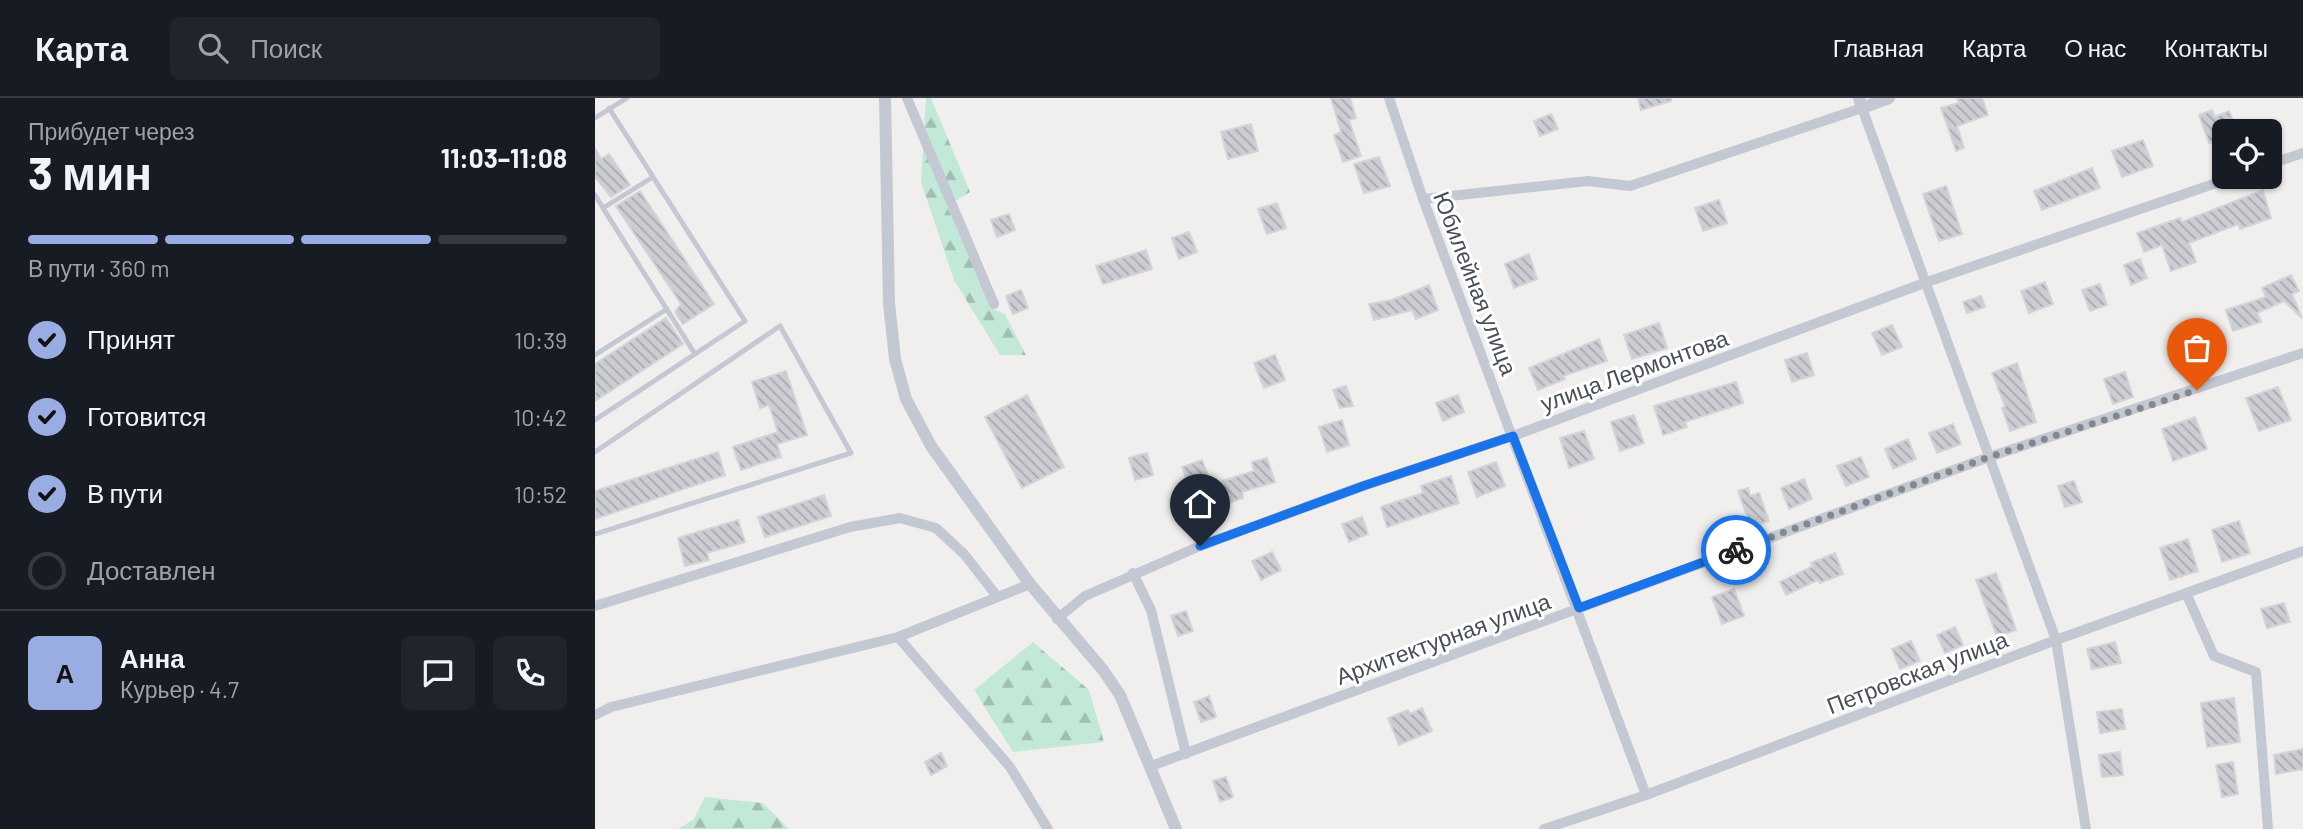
<!DOCTYPE html>
<html lang="ru">
<head>
<meta charset="utf-8">
<style>
	body { margin:0; font-family:Barlow,sans-serif; background:#20242c; color:#f1f3f6; height:100vh; display:flex; flex-direction:column; font-size:26px; white-space:nowrap }
	* { box-sizing:border-box; margin:0 }
	p { font-size:23px; color:#9ea1a6 }
	.icon { flex:none; width:38px; height:38px; fill:none; stroke:currentColor; stroke-width:2; stroke-linecap:round; stroke-linejoin:round }
	.map { position:relative; flex:1; overflow:hidden }
	.panel { display:flex; flex-direction:column; background:#171b24; width:595px }
	.panel>* { flex:none }
	.tools { position:absolute; left:1617px; top:21px; display:grid; gap:14px }
	.tools a { display:grid; place-items:center; width:70px; height:70px; border-radius:10px; background:#171b24; box-shadow:0 2px 5px #0004; font-size:35px }
	.pin { position:absolute; display:grid; place-items:center; width:60px; height:60px; color:#fff; margin:-72px -30px; border-radius:50% 50% 50% 0; rotate:-45deg; box-shadow:0 0 7px #0007 }
	.pin .icon { rotate:45deg }
	.courier { position:absolute; display:grid; place-items:center; width:70px; height:70px; margin:-35px; border:5px solid #1a73e8; border-radius:50%; background:#fff; color:#222; box-shadow:0 2px 9px #0007 }
	.head em { font-style:normal; font-weight:700 }
	.head div { display:flex; flex-direction:column-reverse }
	.head { display:flex; align-items:center; justify-content:space-between; height:119px; padding:0 28px }
	h1 { font-size:46px; font-weight:700; line-height:52px }
	.bar { display:grid; grid-template-columns:repeat(4,1fr); gap:10px 7px; align-content:center; height:84px; padding:0 28px }
	.bar i { height:9px; border-radius:5px; background:#363941 }
	.bar .selected { background:#9aade2 }
	.bar p { grid-column:span 4 }
	.line { display:flex; align-items:center; gap:18px; padding:0 28px; border-top:2px solid #363941 }
	.line div { flex:1 }
	.round { display:grid; place-items:center; flex:none; width:74px; height:74px; border-radius:10px; background:#20242c }
	ol { padding:0 28px; list-style:none }
	li { display:flex; align-items:center; gap:21px; height:77px }
	li p { margin-inline-start:auto }
	li .icon { padding:7px; border-radius:50%; background:#9aade2; color:#111; stroke-width:4 }
	li:last-child { color:#9ea1a6 }
	li i { width:38px; height:38px; border:4px solid #363941; border-radius:50% }
	header { display:flex; align-items:center; gap:42px; box-sizing:border-box; height:98px; padding:0 35px; background:#171b24; border-bottom:2px solid #363941 }
	header strong { font-size:33px }
	nav { display:flex; gap:38px; margin-inline-start:auto; font-size:24px }
	.search { width:490px; height:63px; background:#20242c; display:flex; align-items:center; gap:18px; box-sizing:border-box; padding:0 24px; border-radius:10px; color:#9ea1a6; font-size:26px }
	main { display:flex; flex:1; min-height:0 }
	.map>svg:first-child { display:block }
	.forest { fill:url(#forest-firs) }
	.building { fill:url(#building-back-hatch); stroke:#d3d4d9; stroke-width:2 }
	.lines { fill:none; stroke-linecap:round; stroke-linejoin:round }
	.service { stroke:#c3c8d2; stroke-width:5 }
	.minor { stroke:#c3c8d2; stroke-width:10 }
	.tertiary { stroke:#c3c8d2; stroke-width:12 }
	.done { stroke:#84878d; stroke-width:7; stroke-dasharray:0 12.6 }
	.route { stroke:#1a73e8; stroke-width:9 }
	.labels { text-anchor:middle; dominant-baseline:central; stroke-width:6; stroke-linejoin:round; paint-order:stroke }
	.street-label { font-size:23px; fill:#494f59; stroke:#fff }
</style>
</head>
<body>
<header>
<strong>Карта</strong>
<div class="search"><svg class="icon" aria-label="search" viewBox="0 0 24 24"><circle cx="10" cy="10" r="6"/><path d="M15 15l6 6"/></svg>Поиск</div>
<nav><a>Главная</a><a>Карта</a><a>О нас</a><a>Контакты</a></nav>
</header>
<main>
<section class="panel">
<div class="head"><div><h1>3 мин</h1><p>Прибудет через</p></div><em>11:03–11:08</em></div>
<div class="bar"><i class="selected"></i><i class="selected"></i><i class="selected"></i><i></i><p>В пути · 360 m</p></div>
<ol>
<li><svg class="icon" aria-label="check" viewBox="0 0 24 24"><path d="M5 12l5 5 9-10"/></svg>Принят<p>10:39</p></li>
<li><svg class="icon" aria-label="check" viewBox="0 0 24 24"><path d="M5 12l5 5 9-10"/></svg>Готовится<p>10:42</p></li>
<li><svg class="icon" aria-label="check" viewBox="0 0 24 24"><path d="M5 12l5 5 9-10"/></svg>В пути<p>10:52</p></li>
<li><i></i>Доставлен</li>
</ol>
<div class="line" style="height:126px"><b class="round" style="background:#9aade2;color:#111">А</b><div><b>Анна</b><p>Курьер · 4.7</p></div><a class="round"><svg class="icon" aria-label="chat" viewBox="0 0 24 24"><path d="M4 5h16v11H9l-5 4z"/></svg></a><a class="round"><svg class="icon" aria-label="phone" viewBox="0 0 24 24"><path d="M5 4h4l2 5-3 2q2 4 5 5l2-3 5 2v4C11 20 4 13 5 4z"/></svg></a></div>
</section>
<div class="map">
<svg width="1708" height="731" viewBox="0 0 1708 731">
	<defs>
		<pattern id="forest-firs" width="22" height="20" patternUnits="userSpaceOnUse" patternTransform="scale(1.75)"><rect width="22" height="20" fill="#c2e9d8"/><path d="M5 1l3.5 6h-7zM16 11l3.5 6h-7z" fill="#a0bfb2"/></pattern>
		<pattern id="building-back-hatch" width="6" height="6" patternUnits="userSpaceOnUse" patternTransform="scale(1.75)"><rect width="6" height="6" fill="#cccdd2"/><path d="M-1 5l2 2M0 0l6 6M5-1l2 2" fill="none" stroke="#a8a9ad"/></pattern>
	</defs>
	<rect width="100%" height="100%" fill="#f1efee"/>
	<path class="forest" d="M331 0H336L375 94 352 108 396 210 410 216 431 257H405L359 182 326 84Z
		M438 544 494 592 509 644 418 654 379 592Z
		M110 699 168 705 194 731H83L99 721Z"/>
	<path class="building" d="M736 0H755L761 20 754 22 766 58 748 64 739 37 746 34Z
		M1043 0H1076V3L1046 12Z
		M1362 0H1387L1393 17 1362 28 1369 50 1361 53 1346 10 1364 5Z
		M1617 12 1620 19 1634 13 1642 33H1629V40L1614 45 1604 17Z
		M956 16 963 31 945 38 939 23Z
		M656 26 663 53 633 61 626 34Z
		M1548 42 1558 68 1527 79 1517 53Z
		M0 50 6 61 14 56 35 87 16 99 0 79Z
		M784 59 795 88 769 95 759 66Z
		M1497 70 1505 90 1447 112 1439 93Z
		M1351 88 1367 136 1344 143 1328 96Z
		M1668 92 1676 120 1645 131 1643 126 1594 145 1601 164 1576 173 1567 147 1549 154 1542 135 1585 120 1587 124Z
		M45 93 119 206 88 226 80 214 86 206 21 108Z
		M1124 102 1132 125 1108 133 1100 110Z
		M682 105 691 130 672 136 663 111Z
		M414 116 420 132 402 139 396 122Z
		M594 134 602 154 584 161 577 140Z
		M551 152 557 171 508 186 501 168Z
		M934 156 942 181 919 190 910 166Z
		M1545 161 1552 180 1536 187 1529 167Z
		M1696 177 1704 193 1697 196 1707 220 1689 203 1662 215 1666 224 1638 233 1631 212 1671 199 1667 190Z
		M1450 184 1458 206 1434 215 1426 193Z
		M1505 186 1512 207 1495 213 1487 192Z
		M834 187 843 212 821 221 817 212 779 222 774 206 797 202Z
		M426 192 433 210 418 216 411 198Z
		M1386 198 1390 209 1372 215 1368 204Z
		M71 220 88 246 0 303V266Z
		M1064 225 1072 250 1037 261 1029 237Z
		M1297 227 1307 249 1287 257 1277 235Z
		M1623 232 1630 253 1595 266 1587 246Z
		M1004 241 1012 263 968 278 970 281 943 292 934 270Z
		M1212 255 1219 277 1197 284 1190 262Z
		M680 257 690 282 669 290 659 265Z
		M1422 265 1441 324 1415 333 1407 310 1410 308 1397 275Z
		M191 273 212 337 182 346 186 359 146 372 138 349 183 334 174 307 165 310 157 284Z
		M1530 274 1538 299 1518 306 1509 281Z
		M1141 284 1148 305 1090 324 1092 329 1068 337 1059 308Z
		M751 288 758 308 745 310 738 292Z
		M1683 289 1696 322 1664 333 1651 300Z
		M432 297 469 369 427 390 390 319Z
		M863 297 869 314 848 323 841 305Z
		M1039 317 1049 345 1025 353 1016 324Z
		M1600 319 1612 351 1578 363 1567 331Z
		M747 322 754 347 732 354 724 329Z
		M1358 326 1366 346 1342 355 1334 335Z
		M989 333 999 361 974 370 965 340Z
		M1313 341 1321 361 1298 371 1290 351Z
		M123 354 130 377 0 421V393Z
		M552 355 558 377 540 382 534 360Z
		M1266 359 1274 379 1251 388 1242 368Z
		M672 360 680 384 647 394 648 400 634 405 627 383 659 373 657 364Z
		M607 362 616 385 596 393 587 369Z
		M901 364 910 388 882 399 873 374Z
		M856 378 864 405 792 429 786 409 828 395 826 388Z
		M1209 381 1217 401 1194 411 1186 390Z
		M1479 383 1487 404 1470 409 1463 388Z
		M1153 390 1155 398 1164 395 1174 423 1156 429 1143 393Z
		M229 397 236 418 170 439 163 419Z
		M767 419 773 436 754 444 747 426Z
		M143 422 150 444 112 455 114 462 90 468 83 440Z
		M1644 423 1655 455 1627 464 1617 432Z
		M1593 441 1603 473 1575 482 1565 450Z
		M677 454 686 472 666 482 657 463Z
		M1240 455 1248 476 1225 485 1223 482 1191 497 1185 484 1218 468 1216 465Z
		M1401 475 1421 532 1402 539 1381 482Z
		M1139 491 1149 518 1127 526 1117 499Z
		M1689 505 1695 524 1672 530 1666 511Z
		M591 513 598 533 583 538 576 518Z
		M1360 529 1368 547 1350 555 1342 537Z
		M1316 543 1325 563 1305 571 1297 551Z
		M1520 544 1526 565 1497 571 1492 551Z
		M614 598 621 619 606 624 599 604Z
		M1639 600 1645 644 1612 649 1606 605Z
		M827 610 837 633 804 647 793 620 813 612 815 616Z
		M1527 611 1530 631 1505 635 1502 614Z
		M1708 651V671L1681 676 1679 657Z
		M1525 654 1528 677 1507 679 1504 657Z
		M346 655 352 668 336 677 330 664Z
		M1638 664 1643 696 1627 699 1621 667Z
		M631 679 638 699 625 704 618 683Z"/>
	<g class="lines">
		<path class="service" d="M0 20 32 0
			M58 79 8 110 100 256
			M0 97 8 110
			M0 257 72 211
			M0 322 150 223 14 10
			M0 354 185 228 256 355 0 436"/>
		<path class="minor" d="M312 0 399 206
			M794 0 828 101 1051 697
			M1675 66 1708 55
			M828 101 993 83 1035 88 1267 10 1461 542 1491 731
			M538 475 556 512 591 656
			M1591 495 1619 558 1661 574 1673 731
			M0 508 255 429 305 420 341 430 369 456 401 497
			M462 521 490 498 605 448 768 388 918 338 1332 184 1639 79
			M303 539 415 669 453 731
			M0 617 16 609 303 539 435 486
			M556 668 1394 359 1708 255
			M949 731 1051 697 1461 542 1708 453"/>
		<path class="tertiary" d="M290 0 294 205 300 261 311 301 336 348 435 486 508 572 525 597 581 731
			M1264 0 1267 10 1294 0"/>
	</g>
	<g class="lines">
		<path class="done" d="M1141 452 1394 359 1602 292"/>
		<path class="route" d="M605 448 768 388 918 338 984 510 1141 452"/>
	</g>
	<g class="labels">
		<g class="street-label">
			<text transform="translate(881 185) rotate(69)">Юбилейная улица</text>
			<text transform="translate(1039 272) rotate(-20)">улица Лермонтова</text>
			<text transform="translate(848 540) rotate(-20)">Архитектурная улица</text>
			<text transform="translate(1322 574) rotate(-21)">Петровская улица</text>
		</g>
	</g>
</svg>
<div class="tools">
<a><svg class="icon" aria-label="locate" viewBox="0 0 24 24"><circle cx="12" cy="12" r="6"/><path d="M12 2v4M12 18v4M2 12h4M18 12h4"/></svg></a>
</div>
<div class="pin" style="left:1602px;top:292px;background:#ea580c"><svg class="icon" aria-label="bag" viewBox="0 0 24 24"><path d="M5 8h14l-1 12H6zM9 8a3 3 0 0 1 6 0"/></svg></div>
<div class="pin" style="left:605px;top:448px;background:#1f2937"><svg class="icon" aria-label="home" viewBox="0 0 24 24"><path d="M3 11l9-7 9 7M6 9v11h12V9"/></svg></div>
<div class="courier" style="left:1141px;top:452px"><svg class="icon" aria-label="bike" viewBox="0 0 24 24"><circle cx="6" cy="16" r="4"/><circle cx="18" cy="16" r="4"/><path d="M6 16l4-8h5l3 8M10 8l3 8H6M13 5h3"/></svg></div>
</div>
</main>
</body>
</html>
